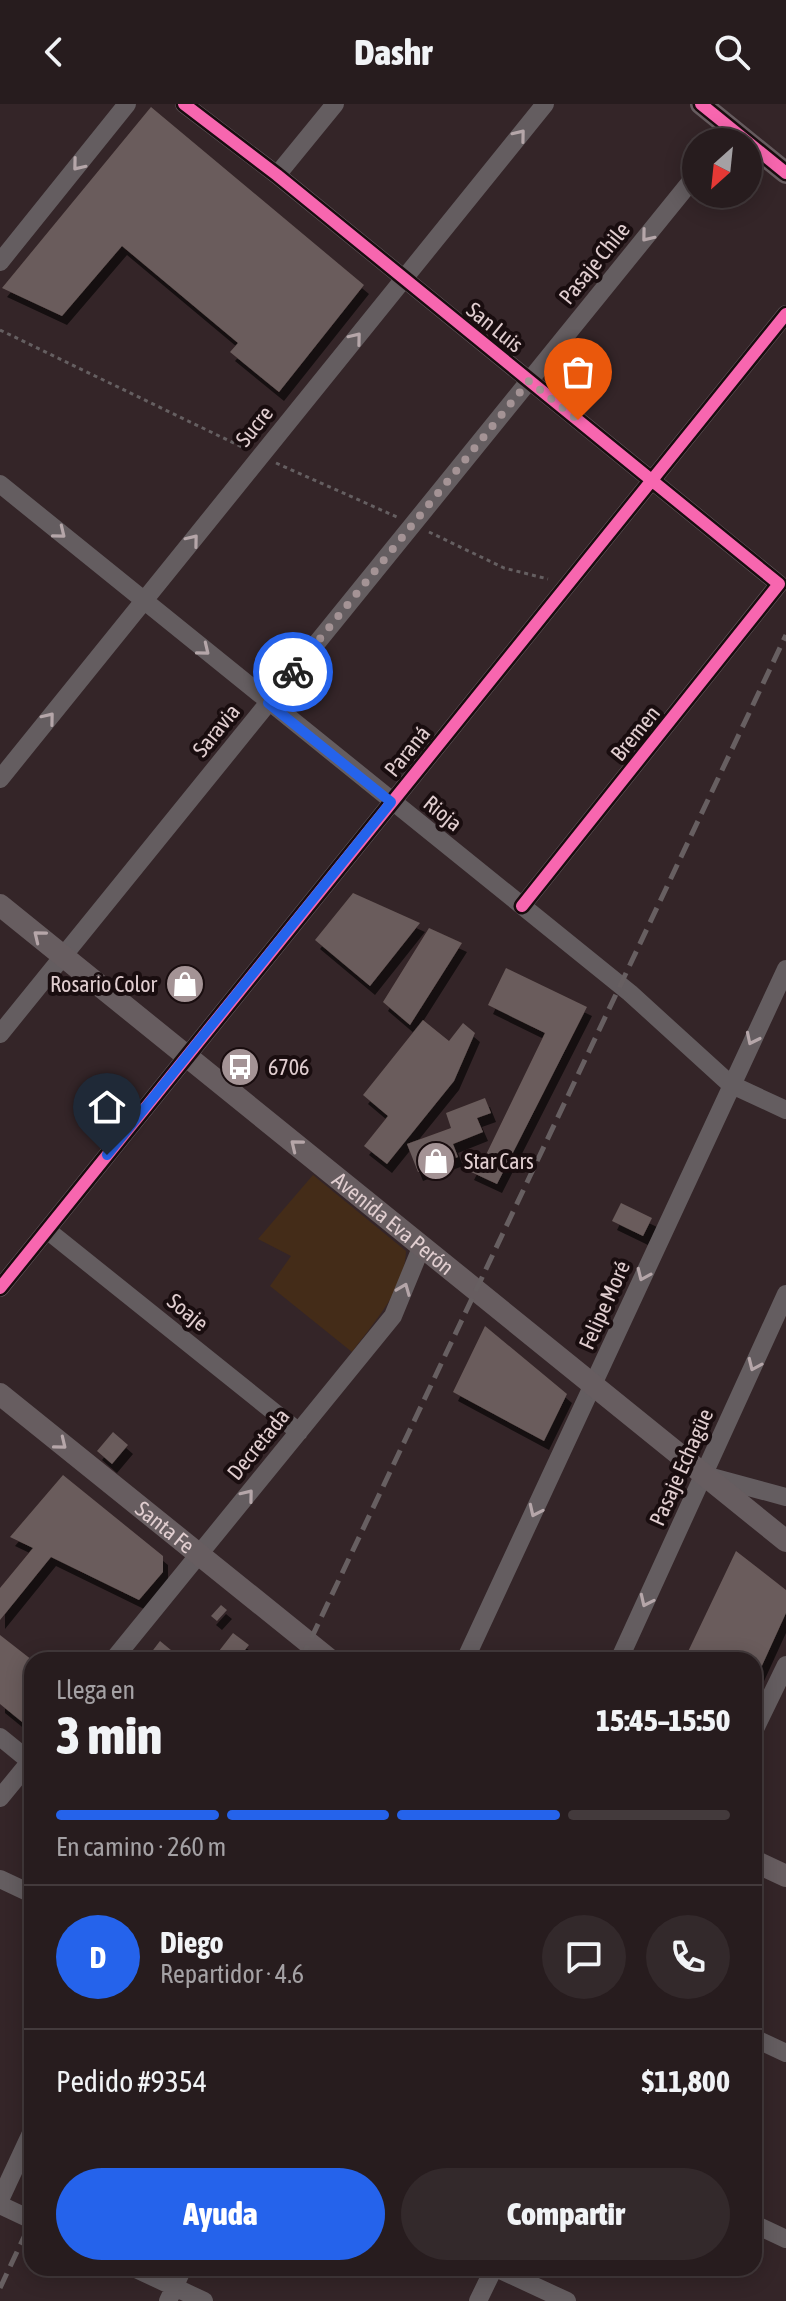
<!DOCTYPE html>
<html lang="es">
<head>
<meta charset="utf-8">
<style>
	body { margin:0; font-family:"Asap Condensed",sans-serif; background:#33292b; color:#f1f3f6; height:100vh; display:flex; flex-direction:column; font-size:30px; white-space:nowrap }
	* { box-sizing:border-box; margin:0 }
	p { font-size:26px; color:#a4a1a4 }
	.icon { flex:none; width:44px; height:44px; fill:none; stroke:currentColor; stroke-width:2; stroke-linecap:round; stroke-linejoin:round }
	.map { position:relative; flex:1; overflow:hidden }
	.details { position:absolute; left:24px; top:1548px; width:738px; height:624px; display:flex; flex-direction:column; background:#271c1e; border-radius:24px; box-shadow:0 4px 20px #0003,0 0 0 2px #433a3c }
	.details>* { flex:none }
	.needle { width:52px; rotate:207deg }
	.controls { position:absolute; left:682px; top:24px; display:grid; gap:16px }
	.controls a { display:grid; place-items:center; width:80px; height:80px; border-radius:50%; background:#271c1e; box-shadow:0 4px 20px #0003,0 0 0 2px #433a3c; font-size:40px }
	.pin { position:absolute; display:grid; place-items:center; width:68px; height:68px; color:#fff; margin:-82px -34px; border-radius:50% 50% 50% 0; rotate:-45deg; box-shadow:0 0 8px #0007 }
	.pin .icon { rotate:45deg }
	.courier { position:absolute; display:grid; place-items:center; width:80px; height:80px; margin:-40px; border:6px solid #2563eb; border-radius:50%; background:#fff; color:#222; box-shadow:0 2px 10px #0007 }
	.overview em { font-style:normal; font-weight:800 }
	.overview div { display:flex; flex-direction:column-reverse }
	.overview { display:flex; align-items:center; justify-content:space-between; height:136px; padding:0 32px }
	h1 { font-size:52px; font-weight:800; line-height:60px }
	.bar { display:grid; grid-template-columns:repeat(4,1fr); gap:12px 8px; align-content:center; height:96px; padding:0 32px }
	.bar i { height:10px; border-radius:6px; background:#433a3c }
	.bar .on { background:#2563eb }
	.bar p { grid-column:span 4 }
	.line { display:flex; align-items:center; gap:20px; padding:0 32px; border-top:2px solid #433a3c }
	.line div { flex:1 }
	.round { display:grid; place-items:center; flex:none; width:84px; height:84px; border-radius:42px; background:#33292b }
	.action { display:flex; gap:16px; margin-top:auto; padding:16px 32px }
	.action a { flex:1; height:92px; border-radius:48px; background:#2563eb; color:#fff; font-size:32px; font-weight:800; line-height:92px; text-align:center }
	.action a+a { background:#33292b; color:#f1f3f6 }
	header { display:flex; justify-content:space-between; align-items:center; height:104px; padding:0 32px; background:#271c1e; font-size:36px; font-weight:800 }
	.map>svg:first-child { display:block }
	.green { fill:#442c18 }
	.building { fill:#6b5c5b; filter:url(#shadow) }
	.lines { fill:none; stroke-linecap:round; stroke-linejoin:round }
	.path { stroke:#655f61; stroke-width:3; stroke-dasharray:4 4; stroke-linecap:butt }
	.minor { stroke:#645d60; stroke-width:18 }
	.major { stroke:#675d60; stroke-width:22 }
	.rail { stroke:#675f61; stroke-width:5; stroke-dasharray:16 8; stroke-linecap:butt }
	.cycleway-casing { stroke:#190d0f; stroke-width:17 }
	.cycleway { stroke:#f766af; stroke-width:12 }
	.oneway { stroke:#b5a6a9 }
	.oneway2 { stroke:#b6a6a9 }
	.done { stroke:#a49395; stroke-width:8; stroke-dasharray:0 14.4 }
	.route { stroke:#2563eb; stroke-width:10 }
	.labels { text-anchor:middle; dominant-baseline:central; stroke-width:8; stroke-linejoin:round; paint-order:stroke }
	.street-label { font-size:22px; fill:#e1ced0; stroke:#190d0f }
	.poi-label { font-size:22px; fill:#e1ced0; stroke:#190d0f; text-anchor:start }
</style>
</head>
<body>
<header><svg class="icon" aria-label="back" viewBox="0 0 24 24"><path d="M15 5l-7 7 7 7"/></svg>Dashr<svg class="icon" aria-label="search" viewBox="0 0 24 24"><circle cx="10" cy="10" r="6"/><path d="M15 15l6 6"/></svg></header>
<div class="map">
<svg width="786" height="2197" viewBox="0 0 786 2197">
	<defs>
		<filter id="shadow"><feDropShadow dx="5" dy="9" stdDeviation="0" flood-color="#0009"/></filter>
	</defs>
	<rect width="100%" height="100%" fill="#342528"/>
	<path class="green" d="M313 1071 406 1147C405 1185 374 1218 352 1248L270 1182 291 1152 258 1135Z"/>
	<path class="building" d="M151 3 364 181 279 288 230 248 238 239 122 142 62 212 2 184Z
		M353 789 420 819 370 882 315 836Z
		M429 824 462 839 410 921 383 898Z
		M506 864 587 903 497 1080 469 1067 476 1053 483 1057 545 929 488 901Z
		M423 916 449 937 463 919 475 929 454 977 387 1060 364 1042 388 1012 363 991Z
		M485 994 491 1009 477 1014 483 1028 453 1040 458 1053 418 1068 407 1040 451 1024 446 1009Z
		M621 1099 652 1114 643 1132 612 1117Z
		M485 1222 567 1290 544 1337 453 1288Z
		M113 1328 128 1341 112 1360 97 1347Z
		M63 1371 163 1452V1468L139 1496 51 1453 0 1516V1484L33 1444 10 1433Z
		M736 1447 786 1486V1509L754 1579V1556H684Z
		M221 1501 227 1506 217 1517 211 1512Z
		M233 1529 249 1541 237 1556H212Z
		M0 1531 32 1556V1621L27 1622 0 1600Z
		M160 1537 183 1556H149L147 1554Z"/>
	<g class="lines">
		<path class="path" d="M0 226 244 344
			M276 359 397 413
			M429 428 504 464 548 475"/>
		<path class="minor" d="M184 0 277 71 779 480 522 802
			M277 71 335 0
			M0 158 127 0
			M0 380 630 889 730 980 786 1006
			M0 675 545 0
			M0 930 696 71
			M47 1126 299 1328
			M0 1184 786 210
			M708 1372 786 1393
			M113 1556 393 1212 421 1144
			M465 1556 786 865
			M619 1556 786 1190
			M754 1627 786 1561
			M0 1633 32 1659
			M0 1694 32 1655
			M0 1775 32 1790
			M754 1934 786 1949
			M0 2096 32 2027
			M0 2101 32 2116
			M754 2120 786 2135
			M134 2164 204 2197
			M496 2164 567 2197
			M168 2197 183 2164
			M478 2197 494 2164"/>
		<g class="major">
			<path d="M701 0 786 69"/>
			<path id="s1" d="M0 801 786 1437"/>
			<path id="s2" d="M0 1290 330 1556"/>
			<path d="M754 1757 786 1772"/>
		</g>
		<path class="rail" d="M301 1556 786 531
			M0 2184 32 2116"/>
		<g class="cycleway-casing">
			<path id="cycleway" d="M184 0 277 71 779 480 522 802
				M701 0 786 69
				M0 1184 786 210"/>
		</g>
		<use href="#cycleway" class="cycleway"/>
	</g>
	<defs><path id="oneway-chevron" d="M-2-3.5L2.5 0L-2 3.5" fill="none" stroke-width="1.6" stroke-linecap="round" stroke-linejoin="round" transform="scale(2)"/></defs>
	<g class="oneway">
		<use href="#oneway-chevron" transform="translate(520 31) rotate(-51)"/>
		<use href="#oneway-chevron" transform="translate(78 61) rotate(129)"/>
		<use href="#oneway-chevron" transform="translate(647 132) rotate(129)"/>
		<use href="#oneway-chevron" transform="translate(356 234) rotate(-51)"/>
		<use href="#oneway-chevron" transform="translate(60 429) rotate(39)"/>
		<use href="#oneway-chevron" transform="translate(193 436) rotate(-51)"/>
		<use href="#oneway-chevron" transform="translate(204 546) rotate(39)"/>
		<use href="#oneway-chevron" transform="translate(49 614) rotate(-51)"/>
		<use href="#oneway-chevron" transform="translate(752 935) rotate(116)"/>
		<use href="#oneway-chevron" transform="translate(643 1171) rotate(114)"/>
		<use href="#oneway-chevron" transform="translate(404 1185) rotate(-68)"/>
		<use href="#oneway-chevron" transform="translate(754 1261) rotate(114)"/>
		<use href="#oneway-chevron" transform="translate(248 1391) rotate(-51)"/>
		<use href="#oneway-chevron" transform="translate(535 1407) rotate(115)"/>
		<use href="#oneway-chevron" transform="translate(646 1497) rotate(115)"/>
	</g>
	<g class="oneway2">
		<use href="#oneway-chevron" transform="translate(39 832) rotate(-141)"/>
		<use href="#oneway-chevron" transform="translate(296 1041) rotate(-141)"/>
		<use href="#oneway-chevron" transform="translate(61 1340) rotate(39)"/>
	</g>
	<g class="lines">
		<path class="done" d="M293 568 529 277 578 316"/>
		<path class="route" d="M107 1051 391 698 268 599 293 568"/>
	</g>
	<defs>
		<g id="shop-disc" transform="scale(2)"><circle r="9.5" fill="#a49395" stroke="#190d0f"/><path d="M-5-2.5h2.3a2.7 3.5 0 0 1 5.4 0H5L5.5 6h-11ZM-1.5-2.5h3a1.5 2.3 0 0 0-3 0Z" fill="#fff"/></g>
		<g id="bus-disc" transform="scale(2)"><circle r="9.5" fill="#a49395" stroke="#190d0f"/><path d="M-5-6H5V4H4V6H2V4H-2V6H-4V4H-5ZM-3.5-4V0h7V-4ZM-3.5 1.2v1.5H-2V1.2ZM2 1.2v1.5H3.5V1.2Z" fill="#fff"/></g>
	</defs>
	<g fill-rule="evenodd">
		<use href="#shop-disc" x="185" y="880"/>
		<use href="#bus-disc" x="240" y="963"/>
		<use href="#shop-disc" x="436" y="1057"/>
	</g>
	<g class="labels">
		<g class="street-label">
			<text transform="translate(594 159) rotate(-51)">Pasaje Chile</text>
			<text transform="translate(495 223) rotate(39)">San Luis</text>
			<text transform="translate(254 322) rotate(-51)">Sucre</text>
			<text transform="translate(216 626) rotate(-51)">Saravia</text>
			<text transform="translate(635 629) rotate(-51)">Bremen</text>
			<text transform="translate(407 647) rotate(-51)">Paraná</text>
			<text transform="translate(443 709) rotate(39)">Rioja</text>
			<text stroke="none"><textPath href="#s1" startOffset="506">Avenida Eva Perón</textPath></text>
			<text transform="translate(604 1201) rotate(-66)">Felipe Moré</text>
			<text transform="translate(188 1208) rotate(39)">Soaje</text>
			<text transform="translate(258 1340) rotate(-51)">Decretada</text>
			<text transform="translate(681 1363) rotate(-66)">Pasaje Echagüe</text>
			<text stroke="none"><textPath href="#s2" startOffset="212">Santa Fe</textPath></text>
		</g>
		<g class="poi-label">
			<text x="157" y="880" text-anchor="end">Rosario Color</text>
			<text x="268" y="963">6706</text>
			<text x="464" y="1057">Star Cars</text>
		</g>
	</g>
</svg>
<div class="controls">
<a><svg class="needle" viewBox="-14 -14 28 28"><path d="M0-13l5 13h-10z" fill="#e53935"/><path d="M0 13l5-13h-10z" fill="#a4a1a4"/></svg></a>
</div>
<div class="pin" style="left:578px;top:316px;background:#ea580c"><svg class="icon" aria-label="bag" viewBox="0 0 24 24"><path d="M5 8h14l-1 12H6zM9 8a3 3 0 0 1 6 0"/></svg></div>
<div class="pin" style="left:107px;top:1051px;background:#1f2937"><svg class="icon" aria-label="home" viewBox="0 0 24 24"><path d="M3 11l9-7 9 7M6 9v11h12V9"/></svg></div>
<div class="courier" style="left:293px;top:568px"><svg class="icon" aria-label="bike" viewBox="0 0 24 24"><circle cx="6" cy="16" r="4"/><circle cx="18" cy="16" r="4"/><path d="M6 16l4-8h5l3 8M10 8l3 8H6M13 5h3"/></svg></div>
<section class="details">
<div class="overview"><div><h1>3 min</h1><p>Llega en</p></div><em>15:45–15:50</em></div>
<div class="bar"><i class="on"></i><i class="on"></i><i class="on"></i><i></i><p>En camino · 260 m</p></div>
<div class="line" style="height:144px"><b class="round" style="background:#2563eb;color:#fff">D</b><div><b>Diego</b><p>Repartidor · 4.6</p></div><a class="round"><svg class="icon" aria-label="chat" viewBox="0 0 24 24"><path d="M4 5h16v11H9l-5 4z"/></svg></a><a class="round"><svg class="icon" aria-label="phone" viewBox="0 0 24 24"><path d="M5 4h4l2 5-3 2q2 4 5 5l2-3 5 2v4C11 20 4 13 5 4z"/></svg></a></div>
<div class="line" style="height:104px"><div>Pedido #9354</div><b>$11,800</b></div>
<div class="action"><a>Ayuda</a><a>Compartir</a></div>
</section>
</div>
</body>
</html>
